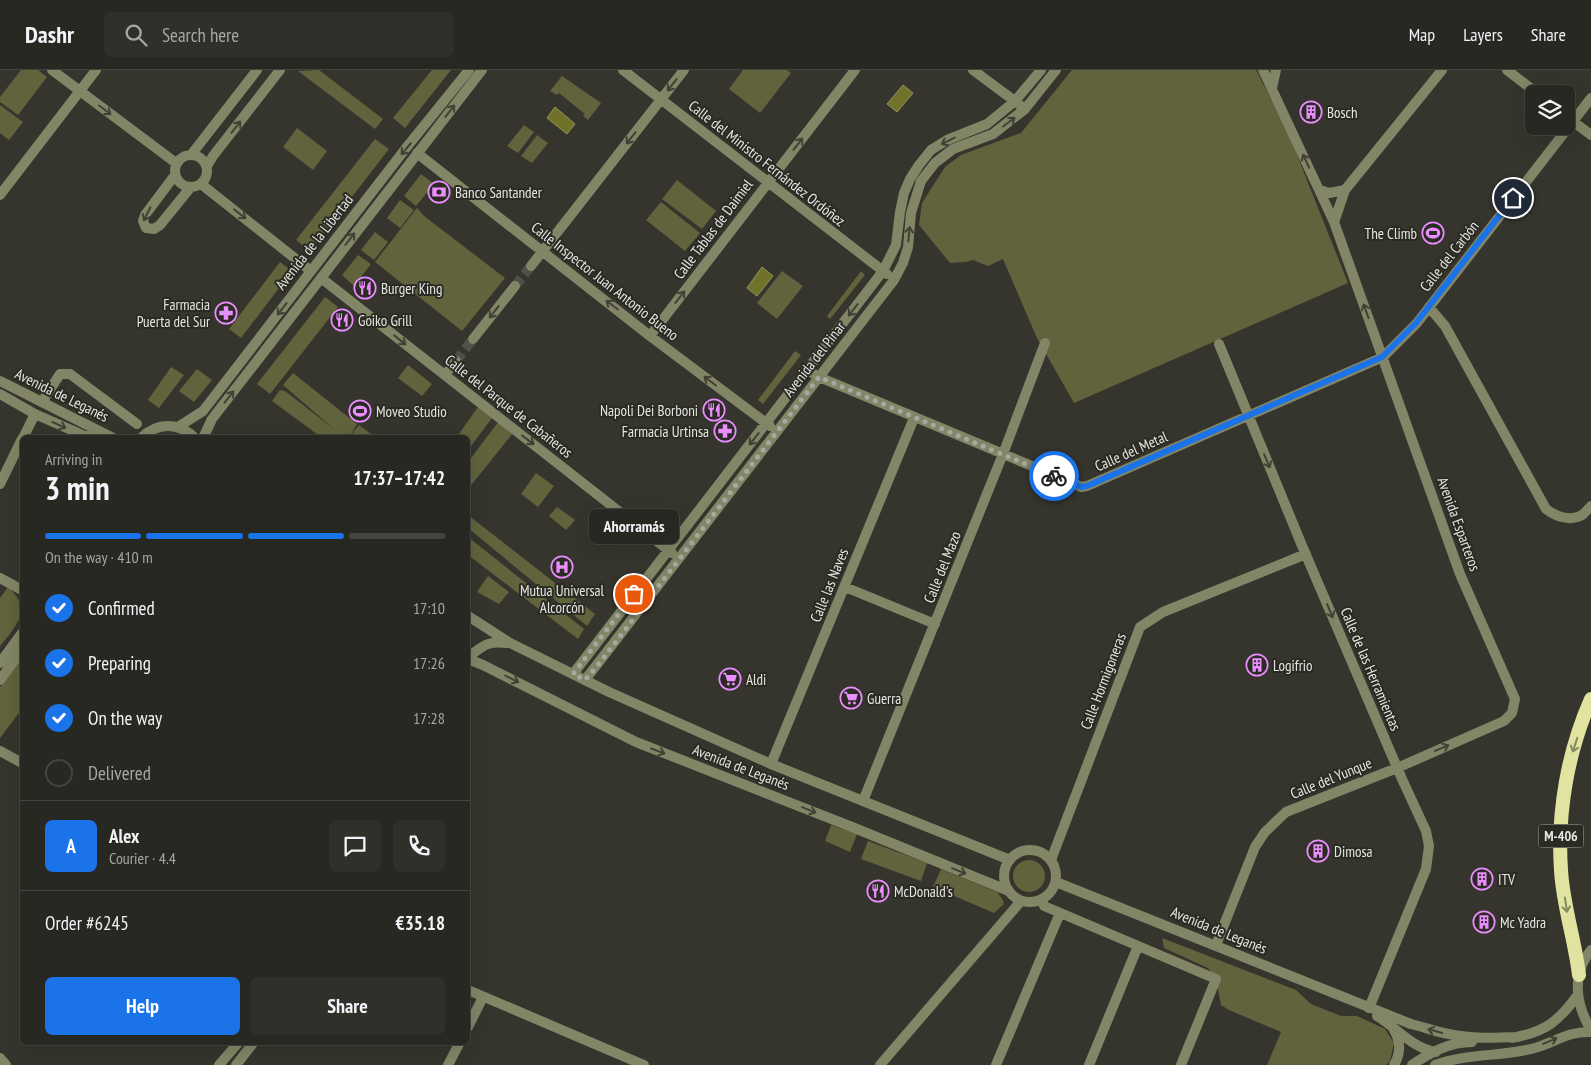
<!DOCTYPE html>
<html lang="en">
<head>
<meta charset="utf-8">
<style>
	body { margin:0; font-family:"PT Sans Narrow",sans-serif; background:#30302a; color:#f1f3f6; height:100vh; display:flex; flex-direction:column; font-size:19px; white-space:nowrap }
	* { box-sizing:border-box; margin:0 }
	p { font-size:16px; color:#a5a6a5 }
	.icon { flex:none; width:28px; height:28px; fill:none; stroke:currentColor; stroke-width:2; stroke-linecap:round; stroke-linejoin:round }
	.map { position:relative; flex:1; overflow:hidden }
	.side { position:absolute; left:20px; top:365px; width:450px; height:610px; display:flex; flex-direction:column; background:#282822; border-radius:8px; box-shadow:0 5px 20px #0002,0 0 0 1px #444440 }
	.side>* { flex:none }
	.tools { position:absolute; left:1525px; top:15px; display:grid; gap:10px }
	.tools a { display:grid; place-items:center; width:50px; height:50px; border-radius:8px; background:#282822; box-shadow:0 5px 20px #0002,0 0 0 1px #444440; font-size:25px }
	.pin { position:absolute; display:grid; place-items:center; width:42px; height:42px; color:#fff; margin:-21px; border:2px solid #fff; border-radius:50%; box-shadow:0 1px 5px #0007 }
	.courier { position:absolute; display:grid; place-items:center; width:50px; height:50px; margin:-25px; border:4px solid #1a73e8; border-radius:50%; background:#fff; color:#222; box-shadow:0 1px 6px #0007 }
	.bubble { position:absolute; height:35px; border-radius:8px; background:#282822; box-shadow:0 5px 20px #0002,0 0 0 1px #444440; font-size:16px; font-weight:700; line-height:35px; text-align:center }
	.head em { font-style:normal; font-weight:700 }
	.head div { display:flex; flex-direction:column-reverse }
	.head { display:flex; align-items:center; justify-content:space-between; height:85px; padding:0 25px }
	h1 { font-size:32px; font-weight:700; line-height:38px }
	.bar { display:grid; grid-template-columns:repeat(4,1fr); gap:8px 5px; align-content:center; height:60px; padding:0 25px }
	.bar i { height:6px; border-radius:4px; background:#444440 }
	.bar .current { background:#1a73e8 }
	.bar p { grid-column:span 4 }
	.line { display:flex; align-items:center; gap:12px; padding:0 25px; border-top:1px solid #444440 }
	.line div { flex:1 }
	.round { display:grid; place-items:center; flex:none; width:52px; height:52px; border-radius:8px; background:#30302a }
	ol { padding:0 25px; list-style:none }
	li { display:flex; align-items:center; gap:15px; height:55px }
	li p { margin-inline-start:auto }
	li .icon { padding:5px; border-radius:50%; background:#1a73e8; color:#fff; stroke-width:4 }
	li:last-child { color:#a5a6a5 }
	li i { width:28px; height:28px; border:2px solid #444440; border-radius:50% }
	.primary-button { display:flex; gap:10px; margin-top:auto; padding:10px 25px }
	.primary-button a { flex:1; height:58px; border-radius:8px; background:#1a73e8; color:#fff; font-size:20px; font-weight:700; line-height:58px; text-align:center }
	.primary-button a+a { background:#30302a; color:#f1f3f6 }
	header { display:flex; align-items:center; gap:30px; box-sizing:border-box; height:70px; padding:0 25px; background:#282822; border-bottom:1px solid #444440 }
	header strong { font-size:24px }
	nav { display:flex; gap:28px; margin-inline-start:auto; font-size:18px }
	.search { width:350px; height:45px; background:#30302a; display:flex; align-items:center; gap:12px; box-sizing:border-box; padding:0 18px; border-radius:8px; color:#a5a6a5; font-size:19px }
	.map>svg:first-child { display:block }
	.green { fill:#61633c }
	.water { fill:#70722a; stroke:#939561 }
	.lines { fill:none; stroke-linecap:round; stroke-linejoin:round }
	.minor-tunnel { stroke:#4f5048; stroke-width:10; stroke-dasharray:10 5; stroke-linecap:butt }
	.minor { stroke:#838567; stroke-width:10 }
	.tertiary { stroke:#838567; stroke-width:10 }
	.trunk { stroke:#e0e4a0; stroke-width:14 }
	.oneway { stroke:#414235 }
	.oneway2 { stroke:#868862 }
	.done { stroke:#a7a8a2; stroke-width:5; stroke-dasharray:0 9 }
	.route { stroke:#1a73e8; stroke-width:6 }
	.labels { text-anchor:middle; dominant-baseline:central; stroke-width:4; stroke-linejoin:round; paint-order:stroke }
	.shield { fill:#2b2b24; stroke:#adaea8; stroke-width:1 }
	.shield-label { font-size:14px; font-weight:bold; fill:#e5e6e1 }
	.poi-label { font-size:15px; fill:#e5e6e1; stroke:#2b2b24; text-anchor:start }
	.street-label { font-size:15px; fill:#e5e6e1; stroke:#2b2b24 }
</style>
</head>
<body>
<header>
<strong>Dashr</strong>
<div class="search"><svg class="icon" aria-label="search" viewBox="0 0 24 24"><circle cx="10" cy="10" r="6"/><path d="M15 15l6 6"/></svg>Search here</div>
<nav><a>Map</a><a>Layers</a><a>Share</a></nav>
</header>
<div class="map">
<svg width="1591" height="995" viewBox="0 0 1591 995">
	<rect width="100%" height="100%" fill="#35352d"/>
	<path class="green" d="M21 0H38L47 7 18 45 0 32V27Z
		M319 0 383 49 375 59 298 1Z
		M432 0H451L405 58 393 48Z
		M743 0H787L791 3 760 43 729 19Z
		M1072 0H1256L1287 60 1348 213 1074 333 1037 268 1003 189 988 196 973 190 966 192 950 193 919 155 922 133 945 97 961 85 1021 63Z
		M562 6 601 33 588 50 583 46 585 44 559 23 557 25 550 21Z
		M0 35 23 52 9 70 0 63Z
		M524 55 534 62 518 83 507 76Z
		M297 58 327 81 313 100 283 77Z
		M537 65 548 73 532 93 521 86Z
		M375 69 389 79 310 181 296 170Z
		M421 104 434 114 416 136 404 126Z
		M677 110 716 141 702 159 662 129Z
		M400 130 414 140 400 158 387 148Z
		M661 132 700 163 685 181 646 150Z
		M417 138 424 146 505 208 462 261 375 192Z
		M375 162 388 172 374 190 361 180Z
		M358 185 371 194 354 216 342 205Z
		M280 192 292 201 241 268 229 259Z
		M782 201 803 216 777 249 757 233Z
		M861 201 865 205 830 249 827 246Z
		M325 227 338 237 270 324 257 314Z
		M795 281 801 285 763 334 758 330Z
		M408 295 432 314 422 326 398 308Z
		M171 297 184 305 159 338 148 330Z
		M197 299 212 310 194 332 179 321Z
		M293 303 357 354 350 366 359 355 375 367H321L272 331 280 320 285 321 334 359 283 315Z
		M478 337 492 348 468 380V368H456Z
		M499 351 513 363 468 419V392Z
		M536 403 554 416 538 437 521 424Z
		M557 437 575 450 566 460 549 446Z
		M468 445 595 544 587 556 468 458Z
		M468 467 584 559 578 569 468 485Z
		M488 506 509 522 499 534 477 522Z
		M8 517C33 539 16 557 0 576V528Z
		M22 588V639L0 668V617Z
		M831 755 857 764 850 782 825 771Z
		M868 771 927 793 921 811 861 789Z
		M1013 806a16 16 0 1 1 32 0a16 16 0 1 1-32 0Z
		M941 799 997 822 1003 830 1004 834 994 843 933 817Z
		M1162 868 1296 920 1311 934 1341 946H1357L1385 959 1394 973 1390 991 1386 995H1267L1281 962 1229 940 1221 935 1216 909 1208 898 1164 878Z"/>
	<path class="water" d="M903 15 913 23 897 42 887 34Z
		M555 37 575 54 567 64 547 48Z
		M762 197 773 206 757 226 747 218Z"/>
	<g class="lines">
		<path class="minor-tunnel" d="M515 216 531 196
			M456 291 473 269"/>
		<path class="minor" d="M52 0 176 93
			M623 0 887 204
			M973 0 1020 35
			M1507 0 1538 24
			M1272 18 1276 0
			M1566 46 1591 65
			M417 83 650 266 770 356
			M175 101a16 16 0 1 1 32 0a16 16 0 1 1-32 0Z
			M191 85 257 0
			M207 96 213 86 280 0
			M175 105 145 145 143 151 146 158 154 159 160 155 190 118
			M201 114 311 201
			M1320 120 1329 123 1345 120 1442 0
			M0 125 96 0
			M1334 152 1345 120
			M531 196 684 0
			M321 208 672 483
			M1429 237 1445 256 1546 439C1555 446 1570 452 1582 445 1585 443 1588 439 1591 436
			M650 266 855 0
			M473 269 515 216
			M1219 274 1303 478 1402 709 1426 761 1429 776 1426 799 1369 938
			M807 300 819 307 1075 414 1081 417 1087 416 1383 287 1417 253 1591 28
			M445 305 456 291
			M0 324 35 344 85 366H109
			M42 332 60 304H70L137 354
			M23 368 35 344
			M0 414 22 369
			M0 508 22 520
			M845 517 935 554
			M468 589 483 595 636 672 852 757 1009 821
			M573 604 883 201 896 175 900 142 904 123 910 109 919 95 931 80 947 70 987 54 1015 31 1041 0
			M585 610 894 210 903 193 908 177 911 143 921 111 935 93 953 79 993 64 1025 39 1056 0
			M0 681 22 693
			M771 694 914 348
			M863 731 1003 384 1045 273
			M1051 790 1140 557 1163 542 1306 484
			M1042 830 1044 836 1216 909 1181 995
			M1216 875 1255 777 1265 762 1286 742 1397 698 1504 651 1512 643 1515 629 1460 504 1334 152 1263 0
			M468 920 644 995
			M468 957 483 927
			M0 988 6 995
			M219 995 239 972
			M236 995 254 972
			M448 995 460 972
			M880 995 1021 831
			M996 995 1060 843
			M1089 995 1138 876"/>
		<path class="tertiary" d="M0 311 113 368
			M178 357 203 341 406 78 469 0
			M141 368C157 352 179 352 195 368
			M203 368 212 349 482 0
			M468 546 510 573 609 622 771 694 1010 790
			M468 587C484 576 485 571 507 573
			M0 593 22 563
			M0 610 22 580
			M1004 806a26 26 0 1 1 52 0a26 26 0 1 1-52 0Z
			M1056 812 1411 954C1424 957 1436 962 1449 964 1471 969 1495 968 1518 967
			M1591 880C1571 905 1576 935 1591 960
			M1377 946C1397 958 1412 978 1436 982
			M1394 960C1401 972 1401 983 1394 995
			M1512 968C1545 962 1558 952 1577 926
			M1412 995C1431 982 1450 972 1472 972
			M1435 995C1467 983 1502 987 1535 978 1556 972 1568 961 1591 962"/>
		<path class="trunk" d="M1579 905C1575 870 1563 836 1561 800 1557 742 1568 681 1591 629"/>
	</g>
	<defs><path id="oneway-shaft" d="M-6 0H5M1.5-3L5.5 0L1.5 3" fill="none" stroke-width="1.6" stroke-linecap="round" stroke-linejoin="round" transform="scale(1.25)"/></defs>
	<g class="oneway">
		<use href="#oneway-shaft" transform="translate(672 15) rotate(128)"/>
		<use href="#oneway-shaft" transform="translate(105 40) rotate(37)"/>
		<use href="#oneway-shaft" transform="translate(450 41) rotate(-52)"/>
		<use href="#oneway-shaft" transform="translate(1009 52) rotate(-37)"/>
		<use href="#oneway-shaft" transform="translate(236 57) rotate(-52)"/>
		<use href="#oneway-shaft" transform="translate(631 68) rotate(128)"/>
		<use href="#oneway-shaft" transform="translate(948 71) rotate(153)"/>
		<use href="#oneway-shaft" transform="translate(798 74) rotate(-52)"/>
		<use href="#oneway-shaft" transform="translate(406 79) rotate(130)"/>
		<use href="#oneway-shaft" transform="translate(1306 91) rotate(-115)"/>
		<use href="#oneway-shaft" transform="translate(147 144) rotate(117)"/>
		<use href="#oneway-shaft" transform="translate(240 144) rotate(38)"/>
		<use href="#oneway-shaft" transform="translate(909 164) rotate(-84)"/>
		<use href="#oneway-shaft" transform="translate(350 169) rotate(-52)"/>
		<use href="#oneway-shaft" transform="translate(680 227) rotate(-52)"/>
		<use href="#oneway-shaft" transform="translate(612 235) rotate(-143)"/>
		<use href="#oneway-shaft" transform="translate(282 239) rotate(128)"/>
		<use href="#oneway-shaft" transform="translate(853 240) rotate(128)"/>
		<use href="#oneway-shaft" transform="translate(1366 241) rotate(-110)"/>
		<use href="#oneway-shaft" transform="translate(494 242) rotate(128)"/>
		<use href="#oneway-shaft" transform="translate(400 270) rotate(38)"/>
		<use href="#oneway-shaft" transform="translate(710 311) rotate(-143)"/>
		<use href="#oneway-shaft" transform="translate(229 327) rotate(-52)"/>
		<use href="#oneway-shaft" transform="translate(59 355) rotate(24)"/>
		<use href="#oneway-shaft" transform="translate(754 369) rotate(128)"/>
		<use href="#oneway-shaft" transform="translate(528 370) rotate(38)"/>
		<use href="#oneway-shaft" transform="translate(1267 391) rotate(67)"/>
		<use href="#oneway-shaft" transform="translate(1330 541) rotate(67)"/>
		<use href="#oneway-shaft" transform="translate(512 609) rotate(27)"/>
		<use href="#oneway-shaft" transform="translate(1442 678) rotate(-23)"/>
		<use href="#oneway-shaft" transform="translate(658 681) rotate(21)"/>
		<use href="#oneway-shaft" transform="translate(809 740) rotate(22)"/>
		<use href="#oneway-shaft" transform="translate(959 801) rotate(22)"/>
		<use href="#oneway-shaft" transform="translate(1435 961) rotate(-164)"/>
		<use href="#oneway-shaft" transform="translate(1550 971) rotate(-23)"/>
	</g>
	<g class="oneway2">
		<use href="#oneway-shaft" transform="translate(1575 675) rotate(108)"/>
		<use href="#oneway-shaft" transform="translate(1566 835) rotate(82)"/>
	</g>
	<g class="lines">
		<path class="done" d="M634 524 573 604 585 610 598 595 819 307 1054 406"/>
		<path class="route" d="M1054 406 1081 417 1087 416 1382 287 1416 253 1513 128"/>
	</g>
	<defs>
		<g id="building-ring" transform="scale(1.125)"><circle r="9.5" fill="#2b2b24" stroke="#ea8dfd" stroke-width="1.5"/><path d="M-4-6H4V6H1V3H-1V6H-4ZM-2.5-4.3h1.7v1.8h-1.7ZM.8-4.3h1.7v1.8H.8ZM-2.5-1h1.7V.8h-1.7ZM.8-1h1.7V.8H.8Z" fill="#ea8dfd"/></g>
		<g id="bank-ring" transform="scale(1.125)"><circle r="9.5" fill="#2b2b24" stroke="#ea8dfd" stroke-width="1.5"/><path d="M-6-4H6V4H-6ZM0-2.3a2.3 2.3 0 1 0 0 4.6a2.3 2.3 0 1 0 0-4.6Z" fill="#ea8dfd"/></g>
		<g id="stadium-ring" transform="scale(1.125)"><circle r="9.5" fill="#2b2b24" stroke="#ea8dfd" stroke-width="1.5"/><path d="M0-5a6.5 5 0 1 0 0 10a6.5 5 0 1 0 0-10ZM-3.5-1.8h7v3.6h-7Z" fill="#ea8dfd"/></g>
		<g id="restaurant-ring" transform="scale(1.125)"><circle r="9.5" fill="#2b2b24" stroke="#ea8dfd" stroke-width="1.5"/><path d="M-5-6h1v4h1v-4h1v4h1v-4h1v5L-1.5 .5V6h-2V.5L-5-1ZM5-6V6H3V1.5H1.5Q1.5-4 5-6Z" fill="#ea8dfd"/></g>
		<g id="pharmacy-ring" transform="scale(1.125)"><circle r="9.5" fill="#2b2b24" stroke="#ea8dfd" stroke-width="1.5"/><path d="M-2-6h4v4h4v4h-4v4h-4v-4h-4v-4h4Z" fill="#ea8dfd"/></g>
		<g id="hospital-ring" transform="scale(1.125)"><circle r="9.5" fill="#2b2b24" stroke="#ea8dfd" stroke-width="1.5"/><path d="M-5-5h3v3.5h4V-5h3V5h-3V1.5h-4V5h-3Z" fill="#ea8dfd"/></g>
		<g id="supermarket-ring" transform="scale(1.125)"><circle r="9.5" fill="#2b2b24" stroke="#ea8dfd" stroke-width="1.5"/><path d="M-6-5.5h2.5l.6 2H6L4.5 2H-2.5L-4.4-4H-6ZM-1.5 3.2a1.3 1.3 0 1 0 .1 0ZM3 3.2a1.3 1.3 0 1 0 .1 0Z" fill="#ea8dfd"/></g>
	</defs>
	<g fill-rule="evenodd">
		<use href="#building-ring" x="1311" y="42"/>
		<use href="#bank-ring" x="439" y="122"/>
		<use href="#stadium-ring" x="1433" y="163"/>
		<use href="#restaurant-ring" x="365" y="218"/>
		<use href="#pharmacy-ring" x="226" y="243"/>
		<use href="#restaurant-ring" x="342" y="250"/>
		<use href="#restaurant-ring" x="714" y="340"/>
		<use href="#stadium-ring" x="360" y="341"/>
		<use href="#pharmacy-ring" x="725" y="361"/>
		<use href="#hospital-ring" x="562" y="497"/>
		<use href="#building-ring" x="1257" y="595"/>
		<use href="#supermarket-ring" x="730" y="609"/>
		<use href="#supermarket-ring" x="851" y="628"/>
		<use href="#building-ring" x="1318" y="781"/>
		<use href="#building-ring" x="1482" y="809"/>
		<use href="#restaurant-ring" x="878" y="821"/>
		<use href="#building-ring" x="1484" y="852"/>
	</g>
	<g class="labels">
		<rect class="shield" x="1538.5" y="754.5" width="45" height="23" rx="4"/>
		<g class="shield-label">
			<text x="1561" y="766">M-406</text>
		</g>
		<g class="poi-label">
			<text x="1327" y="42">Bosch</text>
			<text x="455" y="122">Banco Santander</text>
			<text x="1417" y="163" text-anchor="end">The Climb</text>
			<text x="381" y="218">Burger King</text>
			<text x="210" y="234" text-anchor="end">Farmacia<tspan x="210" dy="17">Puerta del Sur</tspan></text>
			<text x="358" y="250">Goiko Grill</text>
			<text x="698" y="340" text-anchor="end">Napoli Dei Borboni</text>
			<text x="376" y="341">Moveo Studio</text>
			<text x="709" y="361" text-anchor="end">Farmacia Urtinsa</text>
			<text x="562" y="520" text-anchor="middle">Mutua Universal<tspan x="562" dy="17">Alcorcón</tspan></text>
			<text x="1273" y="595">Logifrio</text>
			<text x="746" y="609">Aldi</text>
			<text x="867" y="628">Guerra</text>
			<text x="1334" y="781">Dimosa</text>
			<text x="1498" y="809">ITV</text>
			<text x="894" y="821">McDonald's</text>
			<text x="1500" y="852">Mc Yadra</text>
		</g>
		<g class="street-label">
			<text transform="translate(767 93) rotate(38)">Calle del Ministro Fernández Ordóñez</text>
			<text transform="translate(713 159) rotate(-53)">Calle Tablas de Daimiel</text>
			<text transform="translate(314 172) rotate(-52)">Avenida de la Libertad</text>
			<text transform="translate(1449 186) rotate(-52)">Calle del Carbón</text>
			<text transform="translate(605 211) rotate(38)">Calle Inspector Juan Antonio Bueno</text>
			<text transform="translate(814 289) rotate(-52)">Avenida del Pinar</text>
			<text transform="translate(62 325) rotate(26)">Avenida de Leganés</text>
			<text transform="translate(509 336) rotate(38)">Calle del Parque de Cabañeros</text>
			<text transform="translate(1131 381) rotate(-24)">Calle del Metal</text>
			<text transform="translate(1459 454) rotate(70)">Avenida Esparteros</text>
			<text transform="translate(942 497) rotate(-68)">Calle del Mazo</text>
			<text transform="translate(829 515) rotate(-68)">Calle las Naves</text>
			<text transform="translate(1371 599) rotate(67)">Calle de las Herramientas</text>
			<text transform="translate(1103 611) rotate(-69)">Calle Hormigoneras</text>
			<text transform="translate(741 697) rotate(21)">Avenida de Leganés</text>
			<text transform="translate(1331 708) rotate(-22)">Calle del Yunque</text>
			<text transform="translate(1219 860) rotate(22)">Avenida de Leganés</text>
		</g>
	</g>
</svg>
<div class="tools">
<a><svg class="icon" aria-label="layers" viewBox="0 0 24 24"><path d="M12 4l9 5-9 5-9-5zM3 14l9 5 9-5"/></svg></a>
</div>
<div class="pin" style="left:634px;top:524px;background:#ea580c"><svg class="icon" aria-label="bag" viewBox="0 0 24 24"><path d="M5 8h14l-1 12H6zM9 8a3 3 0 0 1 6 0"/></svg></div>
<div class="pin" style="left:1513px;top:128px;background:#1f2937"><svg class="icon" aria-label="home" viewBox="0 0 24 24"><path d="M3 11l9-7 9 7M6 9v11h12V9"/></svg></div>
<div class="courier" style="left:1054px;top:406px"><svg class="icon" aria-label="bike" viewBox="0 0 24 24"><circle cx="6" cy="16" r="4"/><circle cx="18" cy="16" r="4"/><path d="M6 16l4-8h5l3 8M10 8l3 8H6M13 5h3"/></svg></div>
<div class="bubble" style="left:589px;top:439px;width:90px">Ahorramás</div>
<section class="side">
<div class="head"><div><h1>3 min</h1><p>Arriving in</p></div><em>17:37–17:42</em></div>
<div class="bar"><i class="current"></i><i class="current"></i><i class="current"></i><i></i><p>On the way · 410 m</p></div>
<ol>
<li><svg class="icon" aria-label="check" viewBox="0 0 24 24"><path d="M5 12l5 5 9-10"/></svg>Confirmed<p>17:10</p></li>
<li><svg class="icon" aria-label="check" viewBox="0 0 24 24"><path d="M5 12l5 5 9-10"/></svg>Preparing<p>17:26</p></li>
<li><svg class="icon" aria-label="check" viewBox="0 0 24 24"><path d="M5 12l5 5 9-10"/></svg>On the way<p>17:28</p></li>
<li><i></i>Delivered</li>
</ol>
<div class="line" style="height:90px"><b class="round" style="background:#1a73e8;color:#fff">A</b><div><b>Alex</b><p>Courier · 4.4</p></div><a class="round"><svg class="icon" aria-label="chat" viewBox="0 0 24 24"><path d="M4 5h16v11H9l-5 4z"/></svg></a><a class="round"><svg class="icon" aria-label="phone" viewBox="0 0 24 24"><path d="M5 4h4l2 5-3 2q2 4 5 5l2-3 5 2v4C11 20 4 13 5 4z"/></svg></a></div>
<div class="line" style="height:65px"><div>Order #6245</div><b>€35.18</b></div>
<div class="primary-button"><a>Help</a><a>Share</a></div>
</section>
</div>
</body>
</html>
